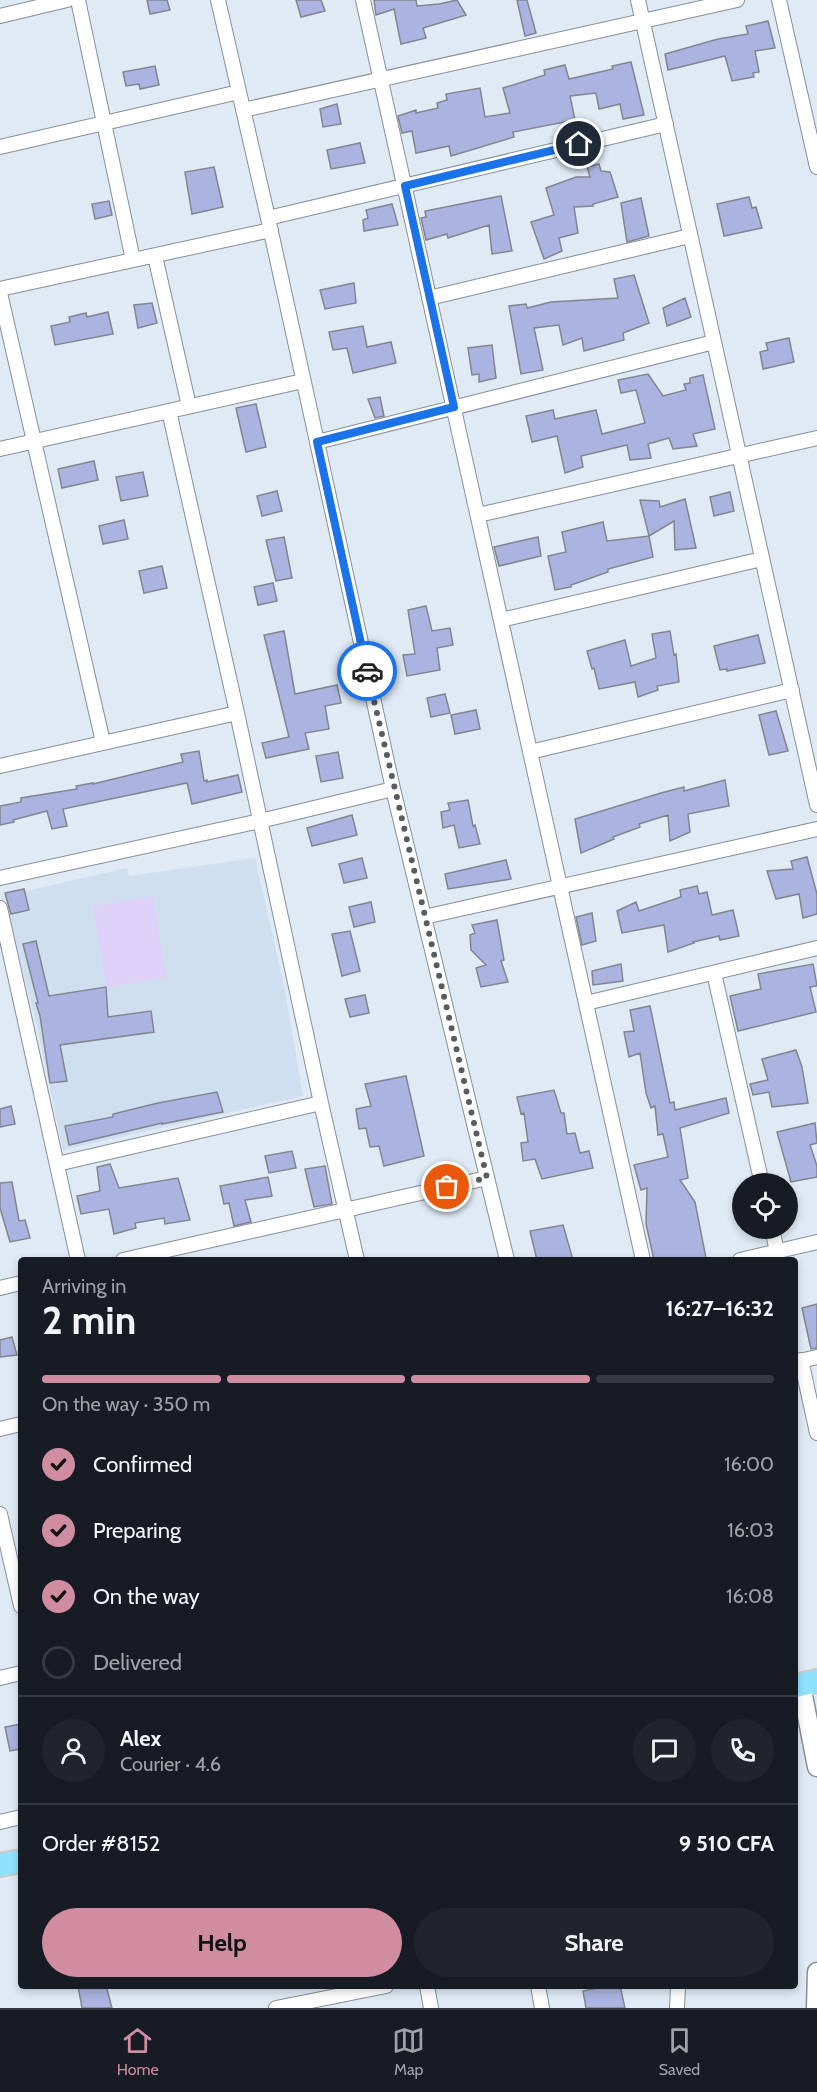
<!DOCTYPE html>
<html lang="en">
<head>
<meta charset="utf-8">
<style>
	body { margin:0; font-family:Cabin,sans-serif; background:#20242c; color:#f1f3f6; height:100vh; display:flex; flex-direction:column; font-size:22px; white-space:nowrap }
	* { box-sizing:border-box; margin:0 }
	p { font-size:20px; color:#9ea1a6 }
	.icon { flex:none; width:33px; height:33px; fill:none; stroke:currentColor; stroke-width:2; stroke-linecap:round; stroke-linejoin:round }
	.map { position:relative; flex:1; overflow:hidden }
	.details { position:absolute; left:18px; top:1257px; width:780px; height:732px; display:flex; flex-direction:column; background:#171b24; border-radius:6px; box-shadow:0 3px 9px #0003 }
	.details>* { flex:none }
	.fabs { position:absolute; left:732px; top:1173px; display:grid; gap:12px }
	.fabs a { display:grid; place-items:center; width:66px; height:66px; border-radius:50%; background:#171b24; box-shadow:0 3px 9px #0003; font-size:30px }
	.pin { position:absolute; display:grid; place-items:center; width:51px; height:51px; color:#fff; margin:-26px; border:3px solid #fff; border-radius:50%; box-shadow:0 2px 6px #0007 }
	.courier { position:absolute; display:grid; place-items:center; width:60px; height:60px; margin:-30px; border:4px solid #1a73e8; border-radius:50%; background:#fff; color:#222; box-shadow:0 2px 8px #0007 }
	.head em { font-style:normal; font-weight:800 }
	.head div { display:flex; flex-direction:column-reverse }
	.head { display:flex; align-items:center; justify-content:space-between; height:102px; padding:0 24px }
	h1 { font-size:39px; font-weight:800; line-height:45px }
	.bar { display:grid; grid-template-columns:repeat(4,1fr); gap:9px 6px; align-content:center; height:72px; padding:0 24px }
	.bar i { height:8px; border-radius:4px; background:#363941 }
	.bar .selected { background:#d08ca0 }
	.bar p { grid-column:span 4 }
	.line { display:flex; align-items:center; gap:15px; padding:0 24px; border-top:2px solid #363941 }
	.line div { flex:1 }
	.round { display:grid; place-items:center; flex:none; width:63px; height:63px; border-radius:32px; background:#20242c }
	ol { padding:0 24px; list-style:none }
	li { display:flex; align-items:center; gap:18px; height:66px }
	li p { margin-inline-start:auto }
	li .icon { padding:6px; border-radius:50%; background:#d08ca0; color:#111; stroke-width:4 }
	li:last-child { color:#9ea1a6 }
	li i { width:33px; height:33px; border:3px solid #363941; border-radius:50% }
	.cta { display:flex; gap:12px; margin-top:auto; padding:12px 24px }
	.cta a { flex:1; height:69px; border-radius:36px; background:#d08ca0; color:#111; font-size:24px; font-weight:800; line-height:69px; text-align:center }
	.cta a+a { background:#20242c; color:#f1f3f6 }
	.tab-bar { display:flex; justify-content:space-around; align-items:center; height:84px; border-top:2px solid #363941; background:#171b24; font-size:16px; color:#9ea1a6 }
	.tab-bar a { display:grid; justify-items:center; gap:3px }
	.tab-bar .selected { color:#d08ca0 }
	.map>svg:first-child { display:block }
	.built { fill:#cfdff0 }
	.green { fill:#ddd1f7 }
	.building { fill:#abb4e0; stroke:#828591; stroke-width:1.5 }
	.lines { fill:none; stroke-linecap:round; stroke-linejoin:round }
	.minor-casing { stroke:#868f99; stroke-width:16 }
	.tertiary-casing { stroke:#868f99; stroke-width:21 }
	.primary-casing { stroke:#cacacb; stroke-width:26 }
	.minor { stroke:#fff; stroke-width:14 }
	.tertiary { stroke:#fff; stroke-width:18 }
	.primary { stroke:#8fe2fe; stroke-width:22 }
	.done { stroke:#565c62; stroke-width:6; stroke-dasharray:0 10.8 }
	.route { stroke:#1a73e8; stroke-width:8 }
</style>
</head>
<body>
<div class="map">
<svg width="817" height="2008" viewBox="0 0 817 2008">
	<rect width="100%" height="100%" fill="#dfeaf5"/>
	<path class="built" d="M255 858 285 991 303 1096 63 1150 37 1027 4 896 127 868 129 876Z"/>
	<path class="green" d="M153 896 166 977 106 987 93 906Z"/>
	<path class="building" d="M147 0H167L170 10 150 14Z
		M296 0H321L325 11 301 17Z
		M374 0H416L417 6 439 4 457 0 466 15 423 28 426 38 401 44 394 9 376 15Z
		M517 0H527L536 33 525 36Z
		M768 21 775 48 755 51 759 72 753 73 754 77 732 81 725 56 668 70 665 54 718 39 748 34 746 26Z
		M631 62 644 115 623 119 620 104 599 109 596 93 570 96 575 120 513 132 514 137 451 156 449 146 416 153 412 131 402 133 398 116 416 110V113L438 108 437 103 447 100 446 94 480 88 485 117 510 113 503 88 545 75 544 70 565 65 569 79 613 69 612 66Z
		M155 66 159 85 140 89 139 84 126 86 123 72Z
		M337 104 341 124 323 127 320 109Z
		M360 143 365 163 331 169 327 150Z
		M599 164 601 171 610 172 618 197 593 204V206L574 207 578 233 559 238 562 251 544 259 531 222 554 215 546 188 576 177H590L587 167Z
		M214 167 223 207 192 214 185 172Z
		M501 196 512 251 492 254 489 225 448 238 447 234 426 240 421 218 426 217 425 211Z
		M749 197 752 208 756 207 762 228 724 236 717 204Z
		M641 198 649 236 627 242 621 203Z
		M109 201 112 215 95 219 92 204Z
		M392 204 398 225 364 231 363 220 368 218 366 210Z
		M634 275 649 323 623 333 624 340 584 351 582 338 563 345 559 325 534 328 543 370 521 374 509 306 526 304 527 308 551 302 618 298 614 279Z
		M354 283 356 303 325 309 320 290Z
		M685 298 691 317 667 326 663 308Z
		M152 303 157 323 138 328 134 305Z
		M108 312 113 334 55 345 51 326 70 322 69 317 86 313 87 317Z
		M363 326 367 347 391 342 396 363 353 373 347 348 333 350 329 332Z
		M789 338 794 362 763 369 760 352 768 350 766 343Z
		M492 345 496 378 479 382V374L472 375 468 348Z
		M648 374 663 396 686 390 684 384 690 383V378L703 375 715 429 693 434 697 446 673 449 669 438 648 444 651 458 630 460 627 445 581 456 583 467 565 473 557 436 532 442 526 416 553 410 555 419 596 410 602 434 645 423 636 390 621 393 618 380Z
		M380 397 384 416 375 418 368 399Z
		M256 404 266 447 246 452 236 408Z
		M94 461 98 480 62 488 58 469Z
		M143 472 148 496 121 501 116 477Z
		M277 491 282 511 262 516 257 496Z
		M730 492 734 511 714 516 710 497Z
		M685 499 696 548 675 550 674 521 649 536 640 500 659 501 660 507Z
		M124 520 128 539 103 544 99 526Z
		M603 522 607 541 649 536 653 557 608 569V572L571 585V587L555 590 548 556 566 552 562 532Z
		M284 537 292 578 276 581 266 540Z
		M538 537 541 556 499 566 494 547Z
		M162 566 167 588 144 593 139 571Z
		M273 583 277 601 258 605 254 587Z
		M426 606 432 631 450 628 453 645 437 648 440 670 407 676 403 655 415 654 408 610Z
		M284 631 295 694 337 685 341 703 325 706 329 729 305 733 309 749 266 758 262 743 289 737 264 635Z
		M670 631 674 655 676 654 679 682 657 686 658 690 638 697 635 682 599 689 594 668 592 669 587 651 625 640 631 666 656 658 652 634Z
		M758 635 765 663 727 671V669L720 670 714 646Z
		M445 694 450 713 431 717 427 698Z
		M476 710 480 729 455 734 451 715Z
		M776 711 788 751 769 755 759 715Z
		M199 751 204 781 207 780V782L238 775 242 792 192 804 187 783 63 809 67 826 52 829 47 811 13 820 14 822 0 825V806L21 802V798L77 789 76 786 93 783V784L183 762 181 754Z
		M338 752 343 778 321 782 316 756Z
		M725 780 729 806 688 814 690 832 670 841 668 815 639 824 640 827 613 837 614 839 581 853 575 819 661 793 684 787V791Z
		M468 800 473 826 475 825 480 844 459 848 454 825 443 828 441 812 450 810 448 803Z
		M352 815 357 835 312 846 307 828Z
		M807 857 817 894V914L803 918 799 894 776 899 767 871 793 869 791 861Z
		M362 858 367 878 344 883 339 864Z
		M506 860 511 879 448 889 445 874Z
		M697 886 699 894 707 892 712 915 733 910 739 936 720 940 719 936 693 942 694 943 668 952 664 925 622 933 617 911 636 902 639 911 681 897 680 890Z
		M24 889 29 910 11 914 5 893Z
		M371 902 375 922 354 927 349 907Z
		M592 913 596 941 582 945 576 917Z
		M497 920 504 960 501 961 508 982 481 987 476 968 486 965 471 950 470 935 475 933 472 925Z
		M350 931 360 971 342 976 332 934Z
		M36 941 49 996 106 987 108 1017 151 1011 154 1032 60 1045 67 1081 50 1083 40 1016 36 1003H38L23 944Z
		M621 964 623 981 593 985 592 971Z
		M813 964 817 986 810 987 816 1012 738 1031 730 996 761 989 758 974Z
		M365 995 369 1013 350 1017 345 999Z
		M650 1006 670 1103 674 1102 675 1110 726 1098 729 1113 680 1128 688 1178 680 1180 695 1202 706 1258 654 1260 646 1224 647 1188 641 1190 634 1165 668 1157 663 1134 658 1135 655 1106 651 1108 646 1093 640 1053 629 1057 624 1032 634 1031 630 1010Z
		M796 1050 802 1067 808 1103 772 1107 769 1092 753 1095 750 1084 768 1080 762 1059Z
		M406 1076 424 1156 384 1166 379 1146 370 1147 366 1128 359 1129 356 1109 371 1106 365 1084Z
		M554 1090 561 1113H564L567 1134 575 1133 580 1153 589 1151 593 1168 542 1179 535 1159 523 1161 521 1143 528 1142 524 1113 521 1114 517 1097Z
		M217 1092 223 1112 162 1124V1123L69 1145 65 1126 113 1117V1114L158 1103Z
		M11 1106 15 1124 0 1127V1109Z
		M815 1123 817 1143 810 1145 817 1166V1177L791 1182 777 1132Z
		M292 1151 296 1168 269 1173 265 1156Z
		M110 1164 119 1188 178 1178 190 1220 165 1224 164 1218 135 1223 136 1228 114 1234 109 1209 81 1214 77 1196 100 1191 97 1167Z
		M325 1166 332 1204 314 1207 305 1169Z
		M268 1177 272 1196 245 1200 251 1222 234 1226 229 1203 224 1204 220 1186Z
		M12 1182 19 1221 25 1220 30 1238 10 1242 0 1208V1183Z
		M563 1225 573 1260H537L530 1231Z
		M817 1304V1348L811 1349 802 1308Z
		M12 1337 17 1355 0 1357V1340Z
		M21 1724V1749L10 1751 5 1727Z
		M78 1986H106L112 2008H82Z
		M607 1986H620L625 2008H586L583 1991Z"/>
	<g class="lines">
		<g class="minor-casing">
			<path id="minor" d="M78 0 133 260
				M218 0 268 218 393 789 507 1260
				M363 0 643 1260
				M638 0 817 805
				M779 0 817 167
				M0 16 67 0
				M243 110 737 0
				M0 147 239 92
				M268 218 666 124
				M155 256 189 406
				M0 289 271 230
				M0 293 103 742
				M429 298 690 236
				M169 411 237 713 321 1103 357 1260
				M317 442 714 342
				M0 449 303 381
				M478 515 817 438
				M501 620 762 559
				M530 752 792 690
				M0 766 237 713
				M0 878 260 821 393 789
				M0 908 78 1260
				M424 917 817 829
				M714 973 762 1184
				M586 1003 817 948
				M57 1164 321 1103
				M772 1228 777 1252
				M123 1260 487 1178
				M740 1260 817 1242
				M0 1288 21 1283
				M801 1360 817 1433
				M795 1362 817 1357
				M0 1429 21 1424
				M0 1514 21 1606
				M0 1678 21 1673
				M0 1822 21 1817
				M427 1986 431 2008
				M538 1986 542 2008
				M276 2008 386 1986
				M677 2008 678 1986"/>
		</g>
		<g class="tertiary-casing">
			<path id="tertiary" d="M801 1685 817 1767
				M816 2008 817 1972"/>
		</g>
		<g class="primary-casing">
			<path id="primary" d="M795 1686 817 1681
				M0 1865 21 1861"/>
		</g>
		<use href="#minor" class="minor"/>
		<use href="#tertiary" class="tertiary"/>
		<use href="#primary" class="primary"/>
	</g>
	<g class="lines">
		<path class="done" d="M367 671 487 1178 447 1187"/>
		<path class="route" d="M367 671 317 442 454 407 405 186 579 144"/>
	</g>
</svg>
<div class="fabs">
<a><svg class="icon" aria-label="locate" viewBox="0 0 24 24"><circle cx="12" cy="12" r="6"/><path d="M12 2v4M12 18v4M2 12h4M18 12h4"/></svg></a>
</div>
<div class="pin" style="left:447px;top:1187px;background:#ea580c"><svg class="icon" aria-label="bag" viewBox="0 0 24 24"><path d="M5 8h14l-1 12H6zM9 8a3 3 0 0 1 6 0"/></svg></div>
<div class="pin" style="left:579px;top:144px;background:#1f2937"><svg class="icon" aria-label="home" viewBox="0 0 24 24"><path d="M3 11l9-7 9 7M6 9v11h12V9"/></svg></div>
<div class="courier" style="left:367px;top:671px"><svg class="icon" aria-label="car" viewBox="0 0 24 24"><path d="M5 17H2v-5l4-1 3-4h7l3 4 3 1v5h-3M9 17h6M6 11h13"/><circle cx="7" cy="17" r="2"/><circle cx="17" cy="17" r="2"/></svg></div>
<section class="details">
<div class="head"><div><h1>2 min</h1><p>Arriving in</p></div><em>16:27–16:32</em></div>
<div class="bar"><i class="selected"></i><i class="selected"></i><i class="selected"></i><i></i><p>On the way · 350 m</p></div>
<ol>
<li><svg class="icon" aria-label="check" viewBox="0 0 24 24"><path d="M5 12l5 5 9-10"/></svg>Confirmed<p>16:00</p></li>
<li><svg class="icon" aria-label="check" viewBox="0 0 24 24"><path d="M5 12l5 5 9-10"/></svg>Preparing<p>16:03</p></li>
<li><svg class="icon" aria-label="check" viewBox="0 0 24 24"><path d="M5 12l5 5 9-10"/></svg>On the way<p>16:08</p></li>
<li><i></i>Delivered</li>
</ol>
<div class="line" style="height:108px"><a class="round"><svg class="icon" aria-label="person" viewBox="0 0 24 24"><circle cx="12" cy="8" r="4"/><path d="M4 21q1-7 8-7t8 7"/></svg></a><div><b>Alex</b><p>Courier · 4.6</p></div><a class="round"><svg class="icon" aria-label="chat" viewBox="0 0 24 24"><path d="M4 5h16v11H9l-5 4z"/></svg></a><a class="round"><svg class="icon" aria-label="phone" viewBox="0 0 24 24"><path d="M5 4h4l2 5-3 2q2 4 5 5l2-3 5 2v4C11 20 4 13 5 4z"/></svg></a></div>
<div class="line" style="height:78px"><div>Order #8152</div><b>9 510 CFA</b></div>
<div class="cta"><a>Help</a><a>Share</a></div>
</section>
</div>
<nav class="tab-bar">
<a class="selected"><svg class="icon" aria-label="home" viewBox="0 0 24 24"><path d="M3 11l9-7 9 7M6 9v11h12V9"/></svg>Home</a>
<a><svg class="icon" aria-label="map" viewBox="0 0 24 24"><path d="M3 6l6-2 6 2 6-2v14l-6 2-6-2-6 2zM9 4v14M15 6v14"/></svg>Map</a>
<a><svg class="icon" aria-label="saved" viewBox="0 0 24 24"><path d="M7 4h10v16l-5-4-5 4z"/></svg>Saved</a>
</nav>
</body>
</html>
